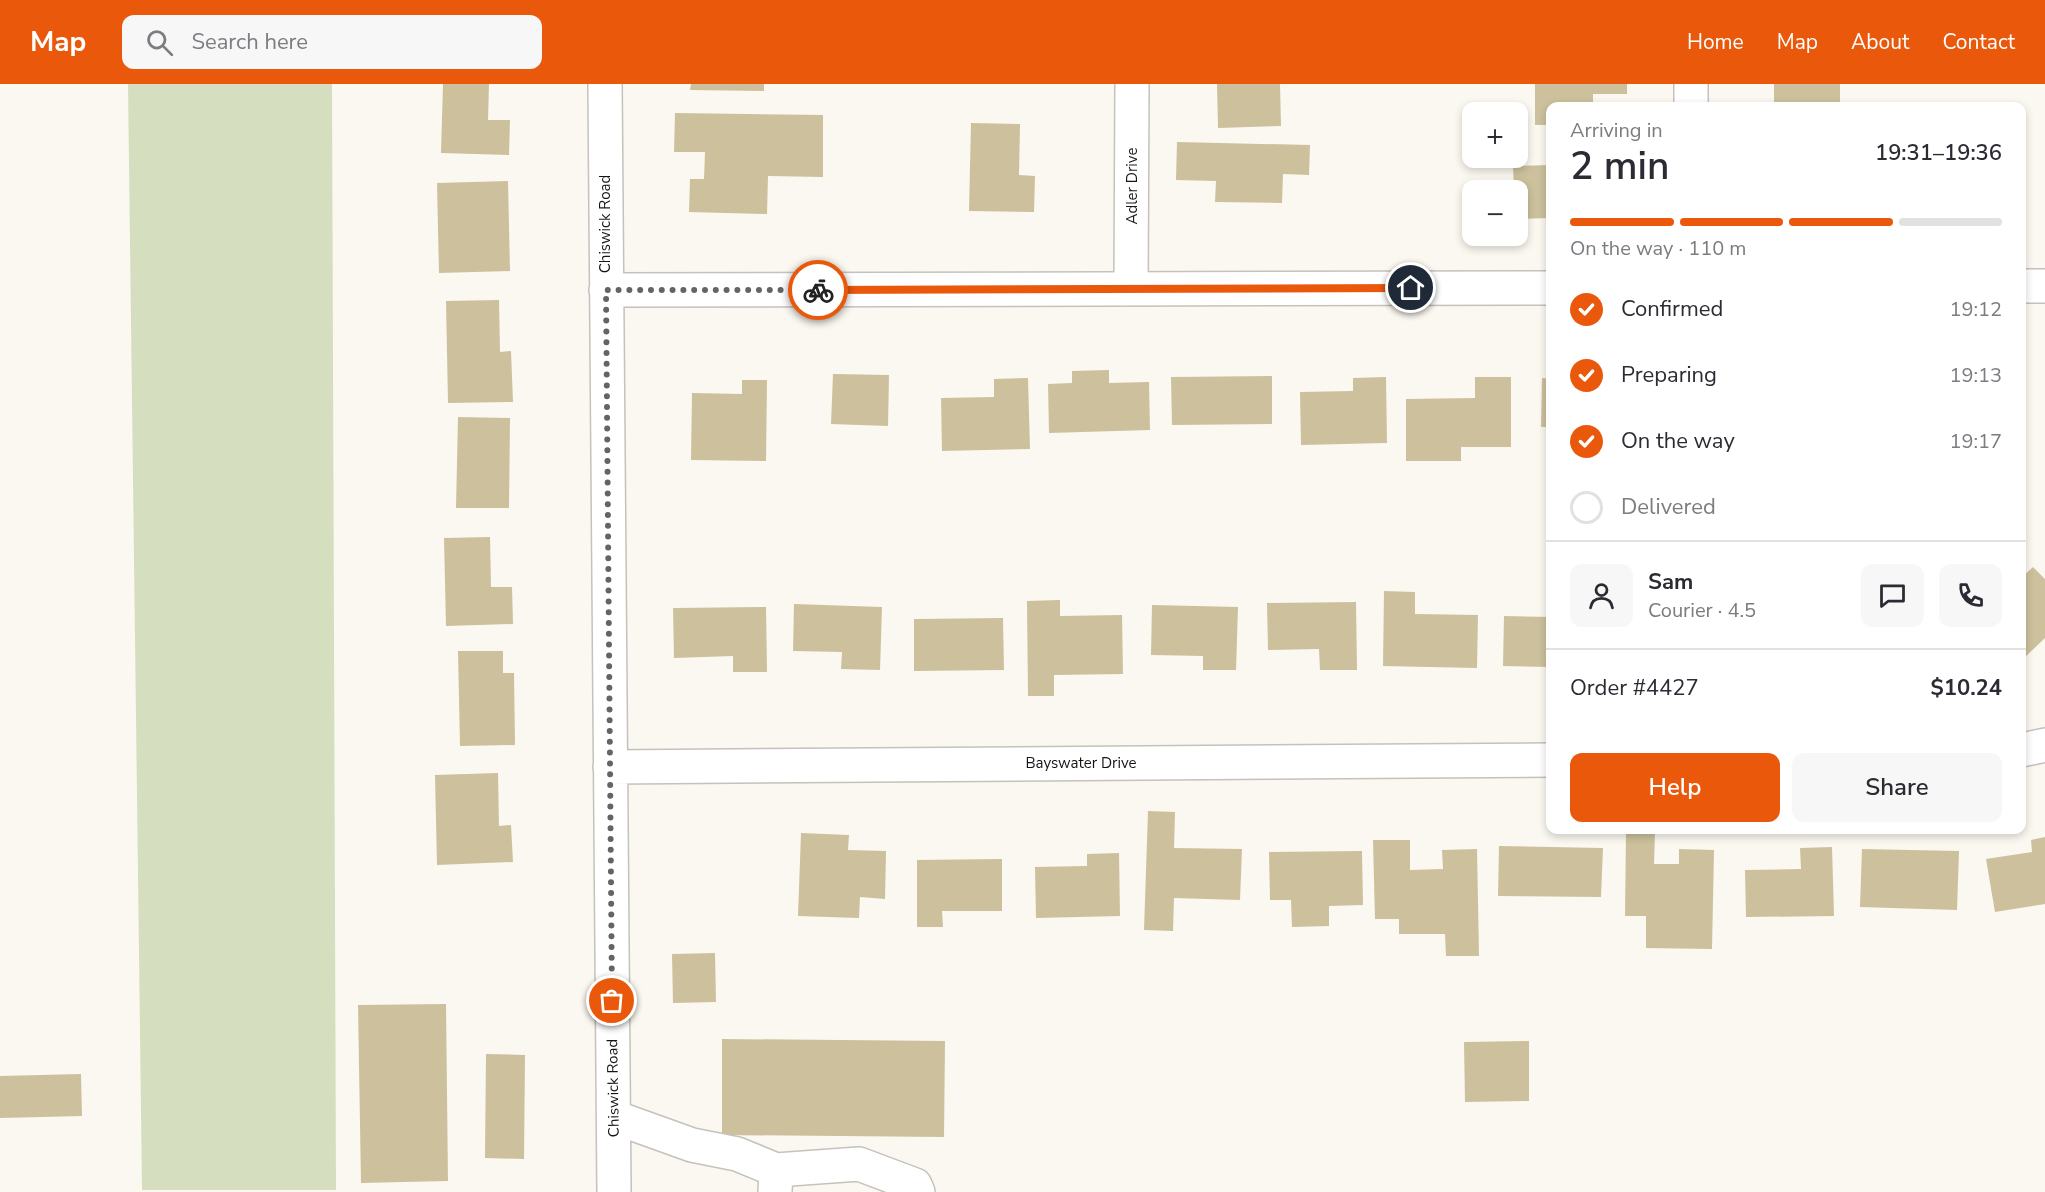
<!DOCTYPE html>
<html lang="en">
<head>
<meta charset="utf-8">
<style>
	body { margin:0; font-family:"Nunito Sans",sans-serif; background:#f7f7f7; color:#2b2b33; height:100vh; display:flex; flex-direction:column; font-size:22px; white-space:nowrap }
	* { box-sizing:border-box; margin:0 }
	p { font-size:20px; color:#7c7c81 }
	.icon { flex:none; width:33px; height:33px; fill:none; stroke:currentColor; stroke-width:2; stroke-linecap:round; stroke-linejoin:round }
	.map { position:relative; flex:1; overflow:hidden }
	.drawer { position:absolute; left:1546px; top:18px; width:480px; height:732px; display:flex; flex-direction:column; background:#fff; border-radius:12px; box-shadow:0 3px 9px #0003 }
	.drawer>* { flex:none }
	.tools { position:absolute; left:1462px; top:18px; display:grid; gap:12px }
	.tools a { display:grid; place-items:center; width:66px; height:66px; border-radius:12px; background:#fff; box-shadow:0 3px 9px #0003; font-size:30px }
	.pin { position:absolute; display:grid; place-items:center; width:51px; height:51px; color:#fff; margin:-26px; border:3px solid #fff; border-radius:50%; box-shadow:0 2px 6px #0007 }
	.courier { position:absolute; display:grid; place-items:center; width:60px; height:60px; margin:-30px; border:4px solid #ea580c; border-radius:50%; background:#fff; color:#222; box-shadow:0 2px 8px #0007 }
	.head em { font-style:normal; font-weight:600 }
	.head div { display:flex; flex-direction:column-reverse }
	.head { display:flex; align-items:center; justify-content:space-between; height:102px; padding:0 24px }
	h1 { font-size:39px; font-weight:600; line-height:45px }
	.bar { display:grid; grid-template-columns:repeat(4,1fr); gap:9px 6px; align-content:center; height:72px; padding:0 24px }
	.bar i { height:8px; border-radius:4px; background:#e1e1e2 }
	.bar .current { background:#ea580c }
	.bar p { grid-column:span 4 }
	.line { display:flex; align-items:center; gap:15px; padding:0 24px; border-top:2px solid #e1e1e2 }
	.line div { flex:1 }
	.round { display:grid; place-items:center; flex:none; width:63px; height:63px; border-radius:12px; background:#f7f7f7 }
	ol { padding:0 24px; list-style:none }
	li { display:flex; align-items:center; gap:18px; height:66px }
	li p { margin-inline-start:auto }
	li .icon { padding:6px; border-radius:50%; background:#ea580c; color:#fff; stroke-width:4 }
	li:last-child { color:#7c7c81 }
	li i { width:33px; height:33px; border:3px solid #e1e1e2; border-radius:50% }
	.button { display:flex; gap:12px; margin-top:auto; padding:12px 24px }
	.button a { flex:1; height:69px; border-radius:12px; background:#ea580c; color:#fff; font-size:24px; font-weight:600; line-height:69px; text-align:center }
	.button a+a { background:#f7f7f7; color:#2b2b33 }
	header { display:flex; align-items:center; gap:36px; box-sizing:border-box; height:84px; padding:0 30px; background:#ea580c; color:#fff }
	header strong { font-size:28px }
	nav { display:flex; gap:33px; margin-inline-start:auto; font-size:21px }
	.search { width:420px; height:54px; background:#f7f7f7; display:flex; align-items:center; gap:15px; box-sizing:border-box; padding:0 21px; border-radius:12px; color:#7c7c81; font-size:22px }
	.map>svg:first-child { display:block }
	.green { fill:#d5debe }
	.building { fill:#ccc19c }
	.lines { fill:none; stroke-linecap:round; stroke-linejoin:round }
	.minor-casing { stroke:#c4c2bb; stroke-width:36 }
	.minor { stroke:#fff; stroke-width:33 }
	.done { stroke:#666460; stroke-width:6; stroke-dasharray:0 10.8 }
	.route { stroke:#ea580c; stroke-width:8 }
	.labels { text-anchor:middle; dominant-baseline:central; stroke-width:6; stroke-linejoin:round; paint-order:stroke }
	.street-label { font-size:15px; fill:#161512; stroke:#fff }
</style>
</head>
<body>
<header>
<strong>Map</strong>
<div class="search"><svg class="icon" aria-label="search" viewBox="0 0 24 24"><circle cx="10" cy="10" r="6"/><path d="M15 15l6 6"/></svg>Search here</div>
<nav><a>Home</a><a>Map</a><a>About</a><a>Contact</a></nav>
</header>
<div class="map">
<svg width="2045" height="1108" viewBox="0 0 2045 1108">
	<rect width="100%" height="100%" fill="#faf8f0"/>
	<path class="green" d="M128 0H332L336 1106H142Z"/>
	<path class="building" d="M443 0H489L488 36H510L509 71 441 69Z
		M691 0H764V7L690 6Z
		M1217 0H1280L1281 42 1218 44Z
		M1535 0H1627V10H1593V22H1551V41H1535Z
		M1774 0H1840V22H1774Z
		M675 29 823 31V93L768 92 767 130 689 128 690 95H704L705 68H674Z
		M971 39 1020 40 1019 91 1035 92 1034 128 969 127Z
		M1177 58 1310 61 1309 91 1283 90 1282 119 1215 118 1216 97 1176 96Z
		M1551 81V134L1518 135V106H1514L1513 82Z
		M508 97 510 187 439 189 437 99Z
		M499 216 500 268 511 267 513 318 448 319 446 217Z
		M1109 286V299L1149 298 1150 346 1049 349 1048 300 1072 299V287Z
		M833 290 889 291 888 342 831 340Z
		M1272 292V340L1172 341 1171 293Z
		M1386 293 1387 359 1301 361 1300 308 1353 307V294Z
		M1475 293H1511V363H1461V377H1406V315L1475 314Z
		M1028 294 1030 365 942 367 941 314 994 313V295Z
		M1542 294 1551 295V343H1541Z
		M742 296H767L766 377 691 376 692 309 742 310Z
		M458 333 510 334 509 424H456Z
		M490 453 491 503H512L513 540 446 542 444 454Z
		M2033 483 2045 495V554L2022 576V493Z
		M1384 507 1415 508V530L1478 531 1477 584 1383 582Z
		M1060 516V532L1122 531 1123 590 1054 591V612H1028L1027 517Z
		M1356 518 1357 586H1320L1319 565 1268 566 1267 519Z
		M794 520 882 523 880 586 841 585 842 568 793 567Z
		M1152 521 1238 523 1236 586H1203V572L1151 571Z
		M766 523 767 588H733V572L674 574 673 524Z
		M1504 532 1551 533V583L1503 582Z
		M1003 534 1004 586 914 587V535Z
		M458 567H503V589H514L515 661 460 662Z
		M498 689 499 742 511 741 513 778 437 781 435 691Z
		M1148 727 1175 728 1174 764 1242 765 1240 816 1174 814 1173 847 1144 846Z
		M801 749 849 751 848 766 886 767 885 815 860 813 859 834 798 832Z
		M1626 749H1655L1654 780H1679V765L1714 766 1712 865 1646 864V832H1625Z
		M2045 753V820L1995 828 1986 775 2032 768 2031 756Z
		M1373 756H1410V786L1443 785 1442 766 1477 765 1479 872H1446L1445 850H1399V835H1375Z
		M1499 762 1603 764 1601 813 1498 812Z
		M1832 763 1834 832 1746 833 1745 786 1801 785 1800 764Z
		M1862 765 1959 767 1957 826 1860 823Z
		M1362 767 1363 821 1329 822V842L1292 843 1291 816H1270L1269 768Z
		M1119 769 1120 832 1036 834 1035 783 1087 782V770Z
		M1002 775V827H942L943 843H917V776Z
		M715 869 716 918 673 919 672 870Z
		M446 920 448 1097 361 1099 358 921Z
		M722 955 945 957 944 1053 722 1051Z
		M1529 957V1017L1465 1018 1464 958Z
		M486 970 525 971 524 1075 485 1074Z
		M81 990 82 1032 0 1034V992Z"/>
	<g class="lines">
		<g class="minor-casing">
			<path id="minor" d="M605 0 614 1108
				M1691 0V22
				M2022 202H2045
				M1131 205 1132 0
				M606 206 1551 204
				M2022 666 2045 661
				M610 683 1551 676
				M614 1033 692 1061 737 1070 776 1086 775 1108
				M776 1086 859 1080 915 1101 918 1108"/>
		</g>
		<use href="#minor" class="minor"/>
	</g>
	<g class="lines">
		<path class="done" d="M612 917 606 206H818"/>
		<path class="route" d="M818 206 1411 204"/>
	</g>
	<g class="labels">
		<g class="street-label">
			<text transform="translate(1132 102) rotate(-90)">Adler Drive</text>
			<text transform="translate(605 140) rotate(-90)">Chiswick Road</text>
			<text x="1081" y="679">Bayswater Drive</text>
			<text transform="translate(613 1004) rotate(-91)">Chiswick Road</text>
		</g>
	</g>
</svg>
<div class="tools">
<a>+</a>
<a>−</a>
</div>
<div class="pin" style="left:612px;top:917px;background:#ea580c"><svg class="icon" aria-label="bag" viewBox="0 0 24 24"><path d="M5 8h14l-1 12H6zM9 8a3 3 0 0 1 6 0"/></svg></div>
<div class="pin" style="left:1411px;top:204px;background:#1f2937"><svg class="icon" aria-label="home" viewBox="0 0 24 24"><path d="M3 11l9-7 9 7M6 9v11h12V9"/></svg></div>
<div class="courier" style="left:818px;top:206px"><svg class="icon" aria-label="bike" viewBox="0 0 24 24"><circle cx="6" cy="16" r="4"/><circle cx="18" cy="16" r="4"/><path d="M6 16l4-8h5l3 8M10 8l3 8H6M13 5h3"/></svg></div>
<section class="drawer">
<div class="head"><div><h1>2 min</h1><p>Arriving in</p></div><em>19:31–19:36</em></div>
<div class="bar"><i class="current"></i><i class="current"></i><i class="current"></i><i></i><p>On the way · 110 m</p></div>
<ol>
<li><svg class="icon" aria-label="check" viewBox="0 0 24 24"><path d="M5 12l5 5 9-10"/></svg>Confirmed<p>19:12</p></li>
<li><svg class="icon" aria-label="check" viewBox="0 0 24 24"><path d="M5 12l5 5 9-10"/></svg>Preparing<p>19:13</p></li>
<li><svg class="icon" aria-label="check" viewBox="0 0 24 24"><path d="M5 12l5 5 9-10"/></svg>On the way<p>19:17</p></li>
<li><i></i>Delivered</li>
</ol>
<div class="line" style="height:108px"><a class="round"><svg class="icon" aria-label="person" viewBox="0 0 24 24"><circle cx="12" cy="8" r="4"/><path d="M4 21q1-7 8-7t8 7"/></svg></a><div><b>Sam</b><p>Courier · 4.5</p></div><a class="round"><svg class="icon" aria-label="chat" viewBox="0 0 24 24"><path d="M4 5h16v11H9l-5 4z"/></svg></a><a class="round"><svg class="icon" aria-label="phone" viewBox="0 0 24 24"><path d="M5 4h4l2 5-3 2q2 4 5 5l2-3 5 2v4C11 20 4 13 5 4z"/></svg></a></div>
<div class="line" style="height:78px"><div>Order #4427</div><b>$10.24</b></div>
<div class="button"><a>Help</a><a>Share</a></div>
</section>
</div>
</body>
</html>
